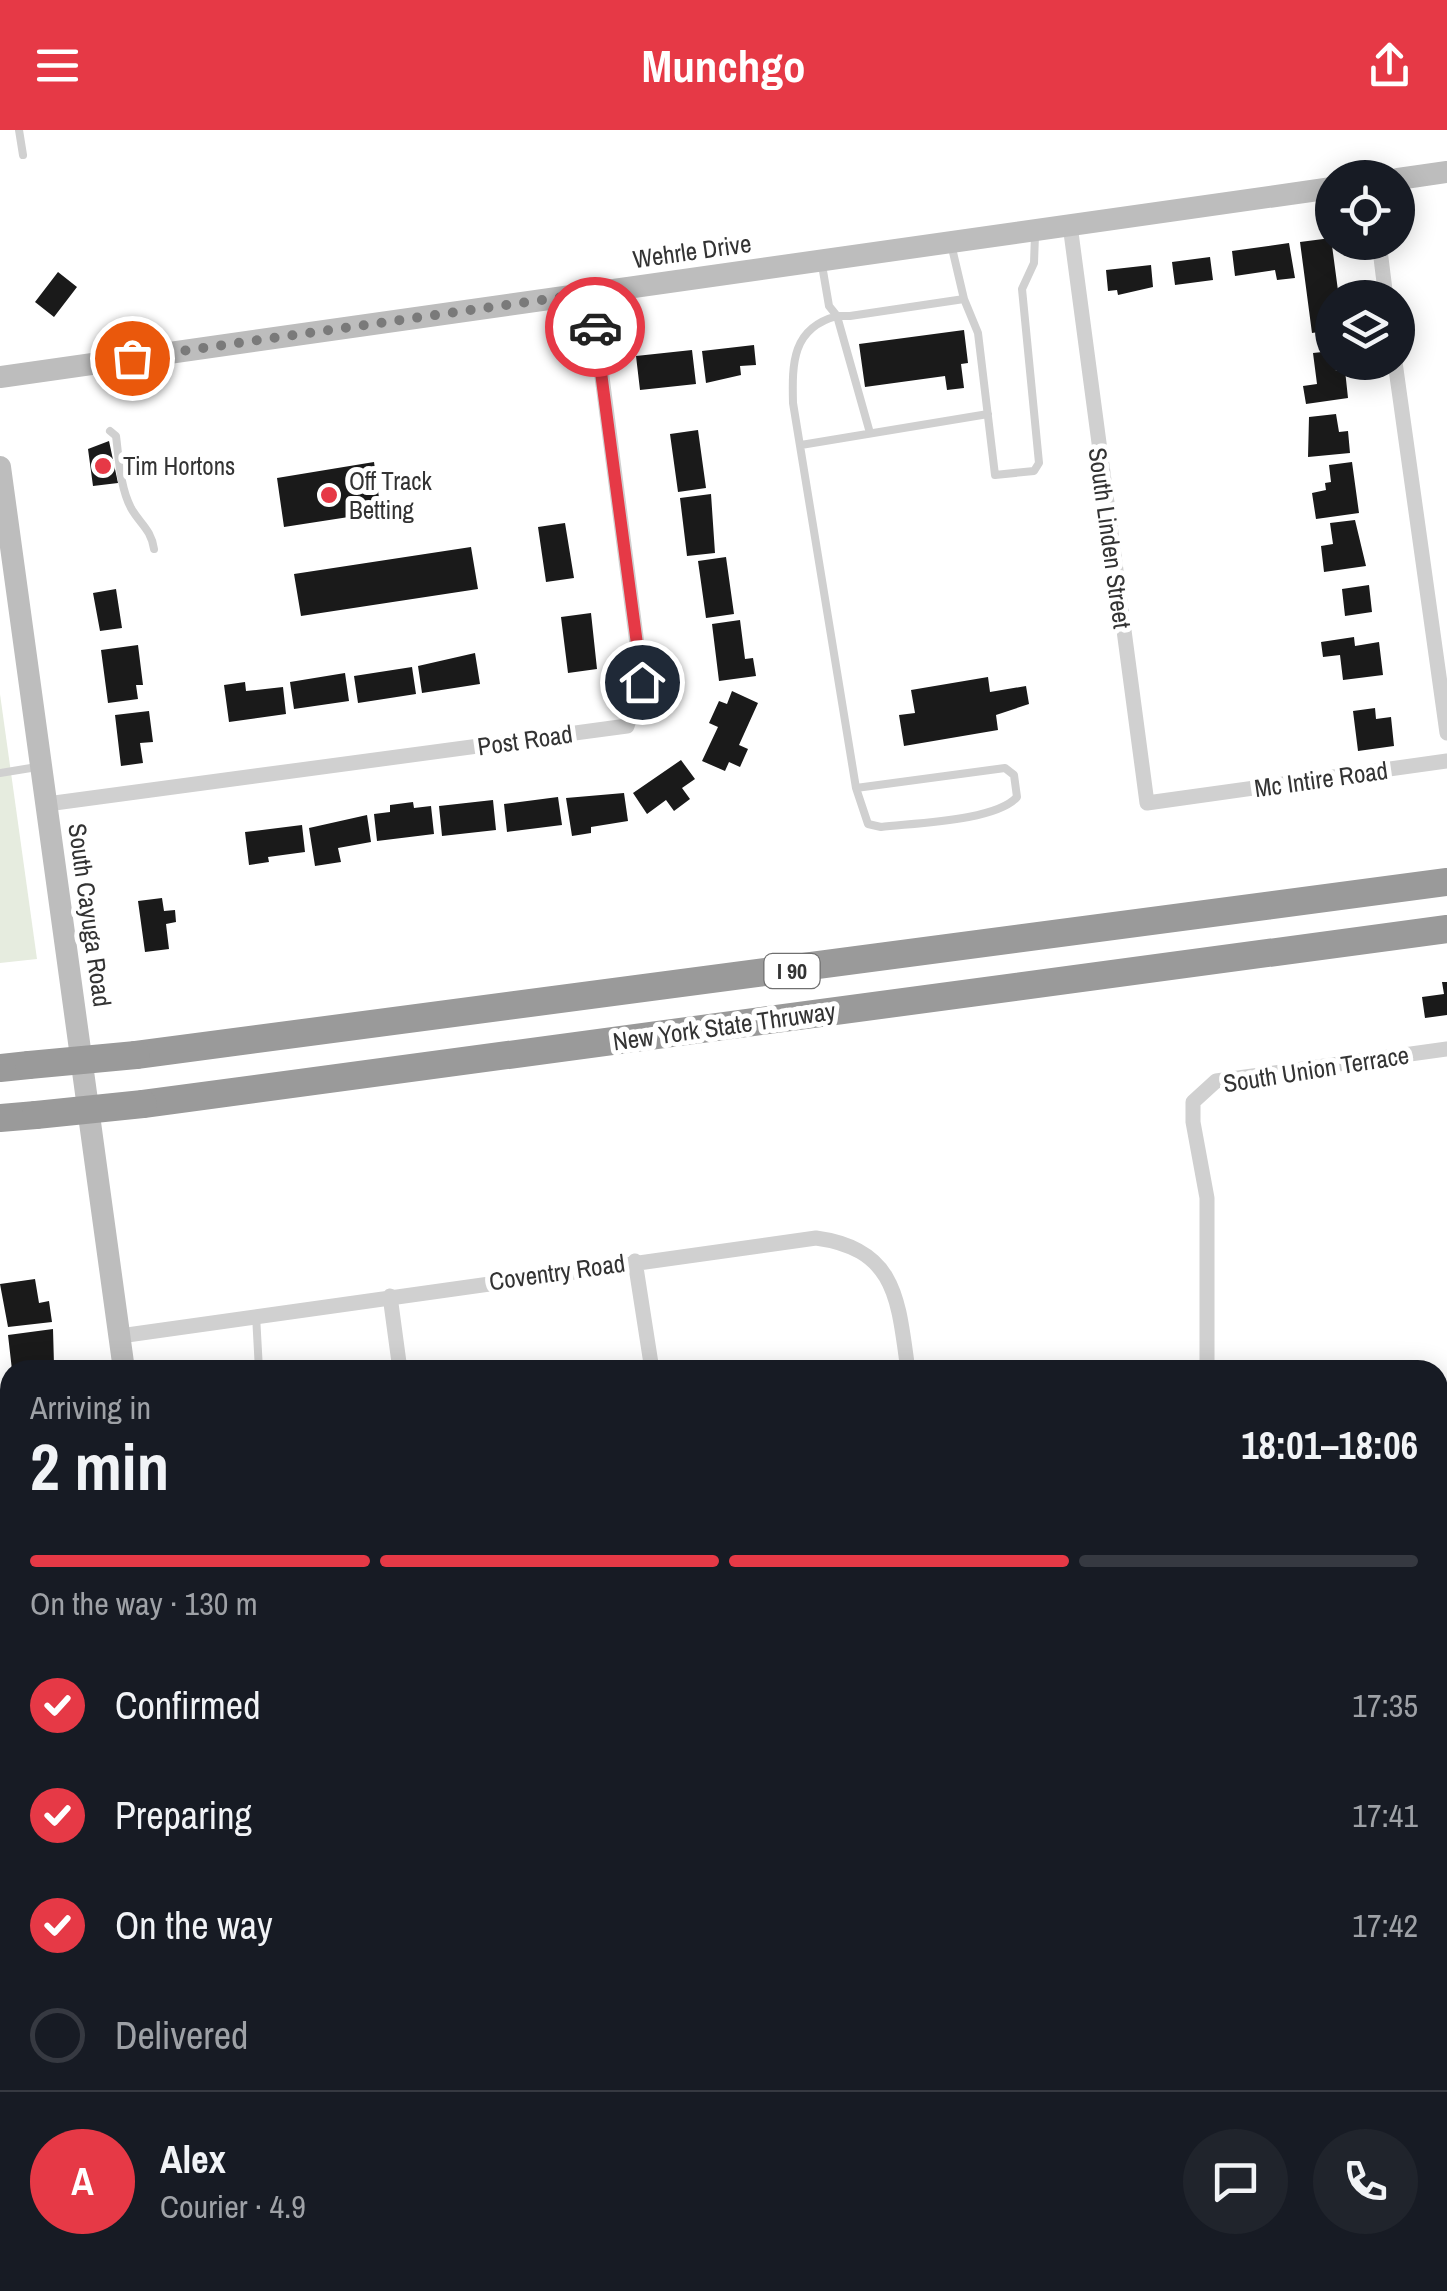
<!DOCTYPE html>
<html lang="en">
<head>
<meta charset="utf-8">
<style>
	body { margin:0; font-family:"Archivo Narrow",sans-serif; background:#20242c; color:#f1f3f6; height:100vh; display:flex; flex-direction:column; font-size:38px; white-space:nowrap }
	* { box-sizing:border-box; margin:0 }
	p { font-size:32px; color:#9ea1a6 }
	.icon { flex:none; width:55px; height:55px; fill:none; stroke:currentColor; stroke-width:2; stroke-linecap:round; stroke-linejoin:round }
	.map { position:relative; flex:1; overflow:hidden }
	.sheet { position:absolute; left:0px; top:1230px; width:1448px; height:932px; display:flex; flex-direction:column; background:#171b24; border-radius:30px 30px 0 0; box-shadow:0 5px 25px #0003 }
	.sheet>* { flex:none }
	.buttons { position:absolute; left:1315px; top:30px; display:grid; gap:20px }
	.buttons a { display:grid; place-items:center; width:100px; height:100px; border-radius:50%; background:#171b24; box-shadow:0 5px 25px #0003; font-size:50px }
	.pin { position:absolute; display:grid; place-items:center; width:85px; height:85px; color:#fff; margin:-42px; border:5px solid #fff; border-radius:50%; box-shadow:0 2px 10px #0007 }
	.courier { position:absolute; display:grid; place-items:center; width:100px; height:100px; margin:-50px; border:8px solid #e63946; border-radius:50%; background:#fff; color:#222; box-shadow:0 2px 12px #0007 }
	.head em { font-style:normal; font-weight:700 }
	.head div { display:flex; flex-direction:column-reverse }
	.head { display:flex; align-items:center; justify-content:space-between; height:170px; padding:0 30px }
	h1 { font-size:65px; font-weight:700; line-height:75px }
	.bar { display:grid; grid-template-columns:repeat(4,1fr); gap:15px 10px; align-content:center; height:120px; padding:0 30px }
	.bar i { height:12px; border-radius:8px; background:#363941 }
	.bar .active { background:#e63946 }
	.bar p { grid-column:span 4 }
	.line { display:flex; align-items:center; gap:25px; padding:0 30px; border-top:2px solid #363941 }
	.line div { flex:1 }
	.round { display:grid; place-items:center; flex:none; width:105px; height:105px; border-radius:52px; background:#20242c }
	ol { padding:0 30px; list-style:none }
	li { display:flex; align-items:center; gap:30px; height:110px }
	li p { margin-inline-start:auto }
	li .icon { padding:10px; border-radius:50%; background:#e63946; color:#fff; stroke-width:4 }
	li:last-child { color:#9ea1a6 }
	li i { width:55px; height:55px; border:5px solid #363941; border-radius:50% }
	header { display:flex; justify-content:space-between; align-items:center; height:130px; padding:0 30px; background:#e63946; color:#fff; font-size:45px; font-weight:700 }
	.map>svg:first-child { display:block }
	.green { fill:#e6ecdf }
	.building { fill:#1a1a1a }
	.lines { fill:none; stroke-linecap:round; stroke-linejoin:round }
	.path { stroke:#cdcdcd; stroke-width:4; stroke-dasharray:5 5; stroke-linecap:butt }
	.lane { stroke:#d0d0d0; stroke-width:8 }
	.street { stroke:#d0d0d0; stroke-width:15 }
	.secondary { stroke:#bdbdbd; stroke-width:22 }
	.highway { stroke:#9a9a9a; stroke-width:28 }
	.highway-bridge { stroke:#9a9a9a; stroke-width:28 }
	.done { stroke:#7a7a7a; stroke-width:10; stroke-dasharray:0 18 }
	.route { stroke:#e63946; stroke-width:12 }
	.poi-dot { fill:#e63946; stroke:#fff; stroke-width:4 }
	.labels { text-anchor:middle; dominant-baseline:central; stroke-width:10; stroke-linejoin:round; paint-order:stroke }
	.shield { fill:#fff; stroke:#707070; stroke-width:2.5 }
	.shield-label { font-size:22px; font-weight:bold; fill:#333 }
	.street-label { font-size:25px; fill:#333; stroke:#fff }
	.poi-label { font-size:25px; fill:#333; stroke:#fff; text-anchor:start }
</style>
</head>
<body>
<header><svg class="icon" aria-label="menu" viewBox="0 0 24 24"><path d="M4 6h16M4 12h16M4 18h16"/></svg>Munchgo<svg class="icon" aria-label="share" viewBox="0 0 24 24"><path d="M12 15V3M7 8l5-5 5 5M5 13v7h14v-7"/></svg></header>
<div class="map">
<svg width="1447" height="2161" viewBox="0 0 1447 2161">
	<rect width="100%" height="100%" fill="#fff"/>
	<path class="green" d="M0 564 37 829 0 833Z"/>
	<path class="building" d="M1331 108 1339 168H1332V200L1312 203 1300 112Z
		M1289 113 1295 148 1277 150 1275 140 1235 146 1232 121Z
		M1210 127 1213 150 1175 155 1172 132Z
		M1151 135 1153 157 1118 165 1117 160 1108 161 1106 140Z
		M58 142 77 157 54 187 35 172Z
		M964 200 968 233 961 234 964 258 947 260 945 246 865 257 859 214Z
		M754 215 756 235 740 236 741 245 706 253 702 221Z
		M692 220 696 254 640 260 636 226Z
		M1332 221 1336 241 1345 240 1348 268 1306 274 1303 256 1317 254 1313 223Z
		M1336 284 1339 302 1348 301 1350 323 1308 327 1309 287Z
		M698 300 706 358 678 362 670 304Z
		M109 311 118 353 93 356 88 319Z
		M374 332 381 382 284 397 277 348Z
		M1352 332 1359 383 1316 389 1312 363 1326 360 1325 353 1331 352 1329 335Z
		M711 364 715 423 687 426 680 368Z
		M1355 390 1366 436 1324 442 1321 416 1333 414 1330 393Z
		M565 393 574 448 546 452 538 397Z
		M471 417 478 459 301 486 294 444Z
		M726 427 734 484 706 488 698 431Z
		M1369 455 1372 482 1345 486 1342 459Z
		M116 459 122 498 100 501 93 463Z
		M591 483 597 539 568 543 561 487Z
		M740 490 745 529 753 528 756 546 719 551 712 494Z
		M1354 507 1355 516 1379 512 1383 545 1343 550 1340 525 1323 527 1321 512Z
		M138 515 143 555H136L138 569 108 573 101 520Z
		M475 523 480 554 422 563 418 536Z
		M412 537 416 564 358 573 354 546Z
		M345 543 349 571 294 579 290 552Z
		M988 547 990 562 1026 556 1029 574 996 585 998 600 904 616 899 585 915 583 911 560Z
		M245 552 246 561 283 557 286 584 229 592 224 555Z
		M732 561 758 573 739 615 748 619 740 637 729 632 725 641 702 631 718 597 709 593 719 571 727 574Z
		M1375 578 1376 589 1391 587 1394 616 1358 621 1353 581Z
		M149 581 153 612 140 613 143 633 121 636 115 585Z
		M681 630 695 649 682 658 690 669 674 681 666 670 647 684 633 663Z
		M624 663 628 691 591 697V703L572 706 566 668Z
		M558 667 562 695 507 702 504 674Z
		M493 670 496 700 442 706 439 676Z
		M413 672 414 678 431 676 434 704 377 711 374 684 390 682V675Z
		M367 685 371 712 338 718 341 732 315 736 309 698Z
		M302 695 305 722 268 727 269 732 249 735 245 702Z
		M162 768 164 781 175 780 176 792 166 794 169 819 145 822 138 771Z
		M1442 852H1447V885L1425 888 1422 867 1444 864Z
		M35 1149 39 1173 49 1171 52 1192 8 1197 0 1154Z
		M53 1199 54 1235 47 1240H12L8 1205Z
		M6 1487 10 1542 0 1543V1488Z
		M121 2152H173L175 2161H122Z
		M637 2152H735L736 2161H638Z"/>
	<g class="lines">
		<path class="path" d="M1199 2152 1214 2161"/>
		<path class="lane" d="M19 0 23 25
			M822 135 829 176 837 186H850L964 169 952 118
			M964 169 978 203 995 345 1034 341 1039 333 1022 159 1034 133 1035 105
			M110 301 116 306C119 329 120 357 131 378 140 394 151 399 154 419
			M801 315 988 284
			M0 643 37 637
			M856 658 1005 638 1014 645 1017 667C996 691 914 693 881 697L868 694 856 658 793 273C792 233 792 198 837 186L870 303
			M256 1185 259 1240
			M900 2161 904 2152"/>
		<path class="street" d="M1070 95 1147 673 1447 631
			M1379 112 1386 168
			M1395 232 1447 603
			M47 674 627 596 642 552 591 163
			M635 1131 652 1240
			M390 1166 400 1240
			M120 1206 816 1108C898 1119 898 1172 908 1240
			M1207 1240V1068L1193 992V972L1216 951 1447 919
			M0 1436 10 1417
			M1438 2034 1447 2032
			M854 2152 870 2161
			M810 2161 814 2152"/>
		<path class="secondary" d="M1398 49 1447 42
			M0 247 1332 58
			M0 337 124 1240
			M251 2152 252 2161"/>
		<path class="highway" d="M136 925 1447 752
			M0 938 29 935
			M143 974 1447 799
			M0 988 36 985"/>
		<path class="highway-bridge" d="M29 935 136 925
			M36 985 143 974"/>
	</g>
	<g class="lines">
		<path class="done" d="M132 228 591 163 595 197"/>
		<path class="route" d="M595 197 642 552"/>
	</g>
	<g class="poi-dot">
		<circle cx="103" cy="336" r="10"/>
		<circle cx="329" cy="365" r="10"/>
	</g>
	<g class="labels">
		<rect class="shield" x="764.5" y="824" width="55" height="34" rx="8"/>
		<g class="shield-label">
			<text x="792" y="841">I 90</text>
		</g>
		<g class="street-label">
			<text transform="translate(692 121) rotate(-8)">Wehrle Drive</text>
			<text transform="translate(1110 408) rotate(82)">South Linden Street</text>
			<text transform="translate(525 610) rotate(-8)">Post Road</text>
			<text transform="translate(1321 649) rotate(-8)">Mc Intire Road</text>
			<text transform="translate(90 785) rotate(82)">South Cayuga Road</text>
			<text transform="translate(724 896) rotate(-8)">New York State Thruway</text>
			<text transform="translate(1316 939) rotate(-9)">South Union Terrace</text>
			<text transform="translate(557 1142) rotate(-8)">Coventry Road</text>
		</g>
		<g class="poi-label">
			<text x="123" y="336">Tim Hortons</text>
			<text x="349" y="351">Off Track<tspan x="349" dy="29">Betting</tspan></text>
		</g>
	</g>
</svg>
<div class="buttons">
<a><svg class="icon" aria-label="locate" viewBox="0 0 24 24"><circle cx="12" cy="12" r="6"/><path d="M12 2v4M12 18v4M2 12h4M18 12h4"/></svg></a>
<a><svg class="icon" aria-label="layers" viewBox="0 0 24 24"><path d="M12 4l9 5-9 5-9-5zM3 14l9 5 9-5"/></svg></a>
</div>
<div class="pin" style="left:132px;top:228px;background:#ea580c"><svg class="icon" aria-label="bag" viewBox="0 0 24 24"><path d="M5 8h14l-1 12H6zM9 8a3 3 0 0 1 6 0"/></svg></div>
<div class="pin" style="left:642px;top:552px;background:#1f2937"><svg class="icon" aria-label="home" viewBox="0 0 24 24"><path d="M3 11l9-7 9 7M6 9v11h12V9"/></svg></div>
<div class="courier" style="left:595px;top:197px"><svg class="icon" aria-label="car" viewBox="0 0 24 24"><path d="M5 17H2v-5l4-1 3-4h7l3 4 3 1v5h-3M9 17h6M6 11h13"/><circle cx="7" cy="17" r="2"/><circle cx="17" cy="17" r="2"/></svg></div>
<section class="sheet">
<div class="head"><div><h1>2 min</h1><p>Arriving in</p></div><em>18:01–18:06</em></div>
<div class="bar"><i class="active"></i><i class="active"></i><i class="active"></i><i></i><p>On the way · 130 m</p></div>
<ol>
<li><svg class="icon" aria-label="check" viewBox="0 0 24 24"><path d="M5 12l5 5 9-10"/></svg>Confirmed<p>17:35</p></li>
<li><svg class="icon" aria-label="check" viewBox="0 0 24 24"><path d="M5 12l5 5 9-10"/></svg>Preparing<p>17:41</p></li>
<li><svg class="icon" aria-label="check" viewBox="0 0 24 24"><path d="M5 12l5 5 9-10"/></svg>On the way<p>17:42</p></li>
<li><i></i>Delivered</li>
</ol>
<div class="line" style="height:180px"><b class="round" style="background:#e63946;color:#fff">A</b><div><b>Alex</b><p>Courier · 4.9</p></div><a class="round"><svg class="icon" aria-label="chat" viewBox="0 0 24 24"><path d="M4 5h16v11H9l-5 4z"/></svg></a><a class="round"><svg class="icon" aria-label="phone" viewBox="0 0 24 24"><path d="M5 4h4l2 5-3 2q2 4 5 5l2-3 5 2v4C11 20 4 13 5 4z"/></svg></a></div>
</section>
</div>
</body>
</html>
